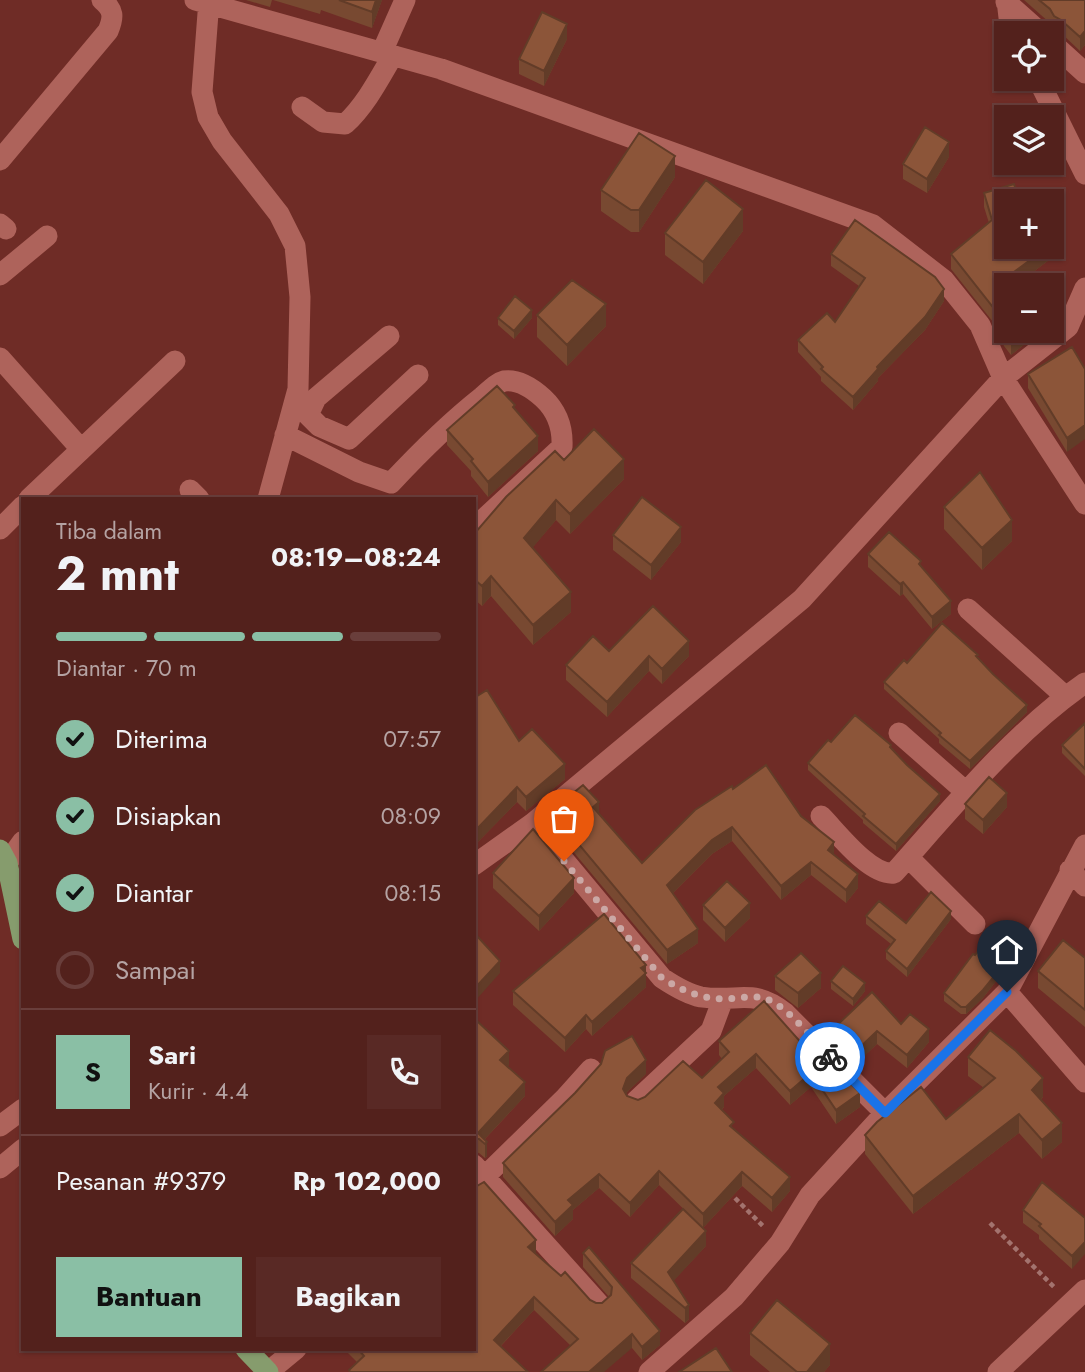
<!DOCTYPE html>
<html lang="id">
<head>
<meta charset="utf-8">
<style>
	body { margin:0; font-family:Jost,sans-serif; background:#592925; color:#f1f3f6; height:100vh; display:flex; flex-direction:column; font-size:26px; white-space:nowrap }
	* { box-sizing:border-box; margin:0 }
	p { font-size:23px; color:#b5a3a3 }
	.icon { flex:none; width:38px; height:38px; fill:none; stroke:currentColor; stroke-width:2; stroke-linecap:round; stroke-linejoin:round }
	.map { position:relative; flex:1; overflow:hidden }
	.drawer { position:absolute; left:21px; top:497px; width:455px; height:854px; display:flex; flex-direction:column; background:#53211c; border-radius:0px; box-shadow:0 2px 5px #0004,0 0 0 2px #693e3b }
	.drawer>* { flex:none }
	.controls { position:absolute; left:994px; top:21px; display:grid; gap:14px }
	.controls a { display:grid; place-items:center; width:70px; height:70px; border-radius:0px; background:#53211c; box-shadow:0 2px 5px #0004,0 0 0 2px #693e3b; font-size:35px }
	.pin { position:absolute; display:grid; place-items:center; width:60px; height:60px; color:#fff; margin:-72px -30px; border-radius:50% 50% 50% 0; rotate:-45deg; box-shadow:0 0 7px #0007 }
	.pin .icon { rotate:45deg }
	.courier { position:absolute; display:grid; place-items:center; width:70px; height:70px; margin:-35px; border:5px solid #1a73e8; border-radius:50%; background:#fff; color:#222; box-shadow:0 2px 9px #0007 }
	.head em { font-style:normal; font-weight:700 }
	.head div { display:flex; flex-direction:column-reverse }
	.head { display:flex; align-items:center; justify-content:space-between; height:119px; padding:0 35px }
	h1 { font-size:46px; font-weight:700; line-height:52px }
	.bar { display:grid; grid-template-columns:repeat(4,1fr); gap:10px 7px; align-content:center; height:84px; padding:0 35px }
	.bar i { height:9px; border-radius:5px; background:#693e3b }
	.bar .selected { background:#8abfa5 }
	.bar p { grid-column:span 4 }
	.line { display:flex; align-items:center; gap:18px; padding:0 35px; border-top:2px solid #693e3b }
	.line div { flex:1 }
	.round { display:grid; place-items:center; flex:none; width:74px; height:74px; border-radius:0px; background:#592925 }
	ol { padding:0 35px; list-style:none }
	li { display:flex; align-items:center; gap:21px; height:77px }
	li p { margin-inline-start:auto }
	li .icon { padding:7px; border-radius:50%; background:#8abfa5; color:#111; stroke-width:4 }
	li:last-child { color:#b5a3a3 }
	li i { width:38px; height:38px; border:4px solid #693e3b; border-radius:50% }
	.primary-button { display:flex; gap:14px; margin-top:auto; padding:14px 35px }
	.primary-button a { flex:1; height:80px; border-radius:0px; background:#8abfa5; color:#111; font-size:28px; font-weight:700; line-height:80px; text-align:center }
	.primary-button a+a { background:#592925; color:#f1f3f6 }
	.map>svg:first-child { display:block }
	.lines { fill:none; stroke-linecap:round; stroke-linejoin:round }
	.path { stroke:#a3736e; stroke-width:4.5; stroke-dasharray:5 3.5; stroke-linecap:butt }
	.minor { stroke:#ae635b; stroke-width:21 }
	.major { stroke:#869c6d; stroke-width:21 }
	.wall { fill:#784931 }
	.shaded-wall { fill:#623c28 }
	.building { fill:#8c5539; stroke:#623c28; stroke-width:2 }
	.done { stroke:#cba8a5; stroke-width:7; stroke-dasharray:0 12.6 }
	.route { stroke:#1a73e8; stroke-width:9 }
</style>
</head>
<body>
<div class="map">
<svg width="1085" height="1372" viewBox="0 0 1085 1372">
	<rect width="100%" height="100%" fill="#6f2c26"/>
	<g class="lines">
		<path class="path" d="M729 1192 765 1228
			M990 1223 1056 1289"/>
		<path class="minor" d="M195 0 441 69 873 225 944 280 980 325 1003 378 1085 504
			M209 0 202 92 208 117 222 141 279 214 295 246 300 297 298 389 268 499
			M1007 0 1010 26 1014 33
			M1006 2 1041 33
			M1052 43 1085 73
			M382 52 405 0
			M1038 79 1085 174
			M302 107 323 122 345 124C365 106 379 79 393 55
			M0 160 108 31C114 17 114 10 102 0
			M0 224 6 229
			M0 275 47 236
			M389 336 316 398 308 415 319 426 349 439 418 375
			M0 358 80 448
			M285 435 359 472 391 483C420 452 449 423 482 397 489 391 496 383 504 381 519 379 532 388 543 398 557 411 563 428 562 447L474 528
			M190 490 199 499
			M29 499 175 361
			M0 529 23 506
			M968 609 1066 697
			M899 733 966 792
			M821 816C837 832 870 876 894 873 951 809 1014 732 1085 683
			M533 823 662 978C674 986 687 994 701 997 738 1003 753 987 785 1013L885 1113
			M908 857 975 924
			M7 863 23 841
			M474 865 533 823 802 599 1003 378 1068 327 1085 288
			M1070 870 1085 886
			M1007 992 1085 1082
			M636 1101 711 1031 723 999
			M0 1126 23 1109
			M474 1165 599 1304
			M0 1168 23 1149
			M474 1187 565 1098 591 1069
			M268 1372 296 1349
			M649 1372 734 1297 780 1243 810 1195 885 1113 1007 992 1085 845
			M998 1372 1085 1290"/>
		<path class="major" d="M0 850 7 863 23 939
			M246 1349 268 1372"/>
	</g>
	<path class="wall" d="M246 0H272L270 7Z
		M273 0H382L372 28 321 10 320 14Z
		M1024 0H1085V45L1080 51 1061 33 1054 30 1050 23Z
		M567 39 544 86 519 74V59Z
		M949 157 927 193 903 179V164Z
		M675 177 639 232H631L601 211V190Z
		M984 193 1018 196 1053 257 1016 285H1006L1039 331V333L1011 355 1004 346 997 331V327L951 269V254L989 223 984 207Z
		M743 231 703 284 665 255V233Z
		M831 254 944 301 925 330 878 378V381L853 410 821 381V377L798 352V340L835 322 859 286 831 266Z
		M537 315 606 326 567 366 537 337Z
		M498 318H532L514 339 498 325Z
		M1085 369 1067 452 1028 388V374Z
		M515 409 538 451 488 497 471 476V471L447 445V430Z
		M564 460 624 479 570 534 556 520 532 548 571 612 533 645 491 596 482 606 474 599V534Z
		M944 507 1012 541 982 570 944 529Z
		M613 535 681 542 651 580 613 550Z
		M868 554 921 566 951 614 932 629 903 594 900 596 868 567Z
		M609 651 689 656 662 684 649 671 607 717 566 680V665Z
		M978 658 1027 712 970 769 939 743V739L884 689V682L907 663Z
		M474 698 519 741 565 779 526 811 517 802 474 846Z
		M1085 723V776L1062 753V745Z
		M831 742 891 748 940 801 896 851 863 823V820L808 770V763Z
		M733 789 801 816 834 854 858 888 846 903 811 875 781 900 732 841 712 854 673 893 698 943 667 964 551 825V811L599 814 642 863Z
		M965 804 1007 807 983 834 965 819Z
		M493 873 574 893 539 931 493 888Z
		M703 905 750 918 725 942 703 920Z
		M866 916 906 923 951 919 907 977 886 959V951L891 944 866 924Z
		M975 955 1011 957 1001 975 983 998 966 1014H961L944 1001V993Z
		M1085 958V1027L1038 988V971Z
		M646 965V987L592 1036 586 1029 565 1052 513 1005V991Z
		M775 976 821 988 798 1008 775 990Z
		M831 981 865 991 853 1006 831 989Z
		M474 1024 509 1065 507 1066 525 1096 485 1139 487 1156 485 1158 479 1153 474 1152Z
		M901 1024 929 1042 907 1068 877 1044 855 1065 833 1042V1029Z
		M719 1041 804 1046 860 1107 836 1124 811 1087 790 1105 756 1068 724 1096V1107L722 1110 734 1130 790 1191 772 1212 742 1186 703 1228 659 1185 630 1217 599 1188 573 1210V1219L555 1236 503 1177V1163L646 1074 627 1092 626 1094 627 1096 638 1100 702 1078 722 1059 719 1055Z
		M968 1057 1043 1097 1041 1100 1062 1142 1042 1159 1019 1133 913 1214 865 1154V1135L946 1119 984 1088 968 1076Z
		M474 1185 535 1254 590 1300 596 1303H602L609 1297 583 1267V1253L660 1345 642 1360 632 1348 571 1346 534 1310 501 1346 528 1372H349V1370L357 1362 344 1349H474Z
		M1023 1210 1085 1218 1072 1269 1039 1239V1235L1023 1223Z
		M706 1246 673 1281 689 1305V1319L685 1323 631 1278V1263Z
		M750 1333 830 1365 824 1372H770L750 1355Z"/>
	<path class="shaded-wall" d="M376 0H382L372 28V12Z
		M567 24V39L544 86V71Z
		M1085 31V45L1080 51V37Z
		M949 142V157L927 193V179Z
		M675 156V177L639 232V210Z
		M743 209V231L703 284V262Z
		M1053 243V257L1016 285H1006V283L1014 272 1048 247H1052V244Z
		M944 289V301L925 330 878 378V381L853 410V397L877 367Z
		M606 304V326L567 366V345Z
		M532 310V318L514 339V331Z
		M1023 331H1039V333L1011 355V340Z
		M1085 425V439L1067 452V438Z
		M538 436V451L488 497V482Z
		M624 459V479L570 534V514Z
		M556 500V520L524 558V538Z
		M1012 520V541L982 570V548Z
		M681 527V542L651 580V565Z
		M491 576V596L482 606V586Z
		M903 582V594L900 596V584Z
		M571 592V612L533 645V625Z
		M951 601V614L932 629V617Z
		M689 641V656L662 684V669Z
		M649 656V671L607 717V702Z
		M1027 705V712L970 769V761Z
		M565 764V779L526 811V797Z
		M517 787V802L474 846V832Z
		M1007 793V807L983 834V820Z
		M940 794V801L896 851V844Z
		M599 802V816L593 807Z
		M732 827V841L712 854 667 899V885L712 840Z
		M834 842V855L828 850Z
		M811 862V875L781 900V886Z
		M858 874V888L846 903V890Z
		M574 878V893L539 931V916Z
		M750 903V918L725 942V928Z
		M951 911V919L907 977V969Z
		M698 929V943L667 964V950Z
		M1011 950V957L1001 975 983 998 966 1014V1007Z
		M500 961V973L475 1001V988Z
		M646 965V987L592 1036V1022L641 968Z
		M821 973V988L798 1008V993Z
		M865 983V991L853 1006V999Z
		M586 1015V1029L565 1052V1038Z
		M929 1029V1042L907 1068V1055Z
		M877 1031V1044L855 1065V1052Z
		M509 1051V1065L500 1073V1060Z
		M756 1054V1068L724 1096V1107L715 1117V1103L718 1087Z
		M646 1060V1074L627 1092 623 1103V1089L627 1078Z
		M811 1073V1087L790 1105V1091Z
		M1043 1078V1097L1032 1109V1090Z
		M525 1082V1096L482 1142 478 1133Z
		M860 1093V1107L836 1124V1110Z
		M1019 1114V1133L913 1214V1196Z
		M1062 1123V1142L1042 1159V1140Z
		M487 1142V1156L485 1158V1144Z
		M659 1171V1185L630 1217V1203Z
		M742 1172V1186L703 1228V1214Z
		M599 1174V1188L573 1210V1219L555 1236V1222L568 1200Z
		M790 1177V1191L772 1212V1198Z
		M706 1231V1246L668 1287V1272Z
		M536 1240V1253L528 1261V1247Z
		M1085 1242V1254L1072 1269V1256Z
		M534 1297V1310L494 1353V1340Z
		M689 1305V1319L685 1323V1308Z
		M660 1331V1345L642 1360V1347Z
		M632 1334V1348L604 1372H589Z
		M830 1344V1365L824 1372H807Z"/>
	<path class="building" d="M339 0H376L372 12Z
		M1039 0H1085V31L1080 37 1061 20 1054 16 1050 9Z
		M542 12 567 24 544 71 519 59Z
		M925 127 949 142 927 179 903 164Z
		M639 133 675 156 639 210H631L601 190Z
		M706 180 743 209 703 262 665 233Z
		M1014 184 1018 196 1022 201H1006V247H1048L1014 272 1016 275 1006 283 1008 285H1006V331H1023L1011 340 1004 332 997 316 999 315 951 254 992 220 984 193Z
		M855 220 935 277 944 289 925 317 877 367 878 369 853 397 821 369 823 367 798 340 827 313 835 322 865 278 831 254Z
		M572 280 606 304 567 345 537 315Z
		M515 296 532 310 514 331 498 318Z
		M1072 347 1085 369V425L1067 438 1028 374Z
		M497 386 515 405 513 407 538 436 488 482 471 461 473 459 447 430Z
		M594 429 624 459 570 514 556 500 524 538 571 592 533 625 491 576 482 586 474 579V534L506 497 555 451 564 460Z
		M980 472 1012 520 982 548 944 507Z
		M642 497 681 527 651 565 613 535Z
		M889 532 921 561 919 564 951 601 932 617 903 582 900 584 868 554Z
		M653 606 689 641 662 669 649 656 607 702 566 665 593 636 609 651Z
		M942 623 978 655 976 656 993 674 1027 705 970 761 939 735 941 733 884 682 904 660 907 663Z
		M487 690 519 741 532 729 565 764 526 797 517 787 474 832V698Z
		M855 715 891 745 890 747 907 765 940 794 896 844 863 816 865 814 808 763 828 740 831 742Z
		M1085 723V769L1062 745Z
		M766 765 801 816 834 842 828 850 858 874 846 890 811 862 781 886 732 827 712 840 667 885 698 929 667 950 551 811 583 785 599 802 593 807 642 863 695 810 732 786 733 789Z
		M989 777 1007 793 983 820 965 804Z
		M533 829 574 878 539 916 493 873Z
		M727 881 750 903 725 928 703 905Z
		M931 892 951 911 907 969 886 951 895 940 866 916 879 901 906 923Z
		M604 914 646 965 641 968 646 973 592 1022 586 1015 565 1038 513 991Z
		M992 935 1011 950 1001 968 983 990 966 1007H961L944 993 973 954 975 955Z
		M477 936 500 961 475 988 474 987V938Z
		M1063 940 1085 958V1010L1038 971Z
		M801 953 821 973 798 993 775 976Z
		M843 966 865 983 853 999 831 981Z
		M872 992 901 1024 910 1014 929 1029 907 1055 877 1031 855 1052 833 1029Z
		M764 1001 804 1046 809 1042 860 1093 836 1110 811 1073 790 1091 756 1054 718 1087 724 1093 715 1103 734 1122 730 1126 790 1177 772 1198 742 1172 703 1214 659 1171 630 1203 599 1174 568 1200 573 1205 555 1222 503 1163 575 1093 601 1064 605 1051 632 1036 646 1060 627 1078 623 1089 627 1096 638 1100 645 1097 683 1061 702 1078 729 1052 719 1041Z
		M477 1021 509 1051 500 1060 525 1082 478 1133 487 1142 485 1144 479 1139H474V1024Z
		M990 1030 1016 1051 1043 1078 1032 1090 1062 1123 1042 1140 1019 1114 913 1196 865 1135 877 1122 921 1087 946 1119 995 1078 968 1057Z
		M484 1182 536 1240 528 1247 561 1276 565 1272 590 1300 596 1303H602L611 1295 612 1287 583 1253 589 1247 660 1331 642 1347 632 1334 589 1372H541L578 1339 534 1297 494 1340 528 1372H350L349 1370 364 1356 358 1349H474V1185L477 1186Z
		M1042 1182 1085 1218V1242L1072 1256 1039 1226 1041 1224 1023 1210Z
		M683 1209 706 1231 668 1272 689 1305 685 1308 631 1263Z
		M777 1300 830 1344 807 1372H797L750 1333Z
		M716 1348 732 1372H679Z"/>
	<g class="lines">
		<path class="done" d="M564 861 662 978C681 990 699 998 722 999 738 999 756 993 771 1001 791 1011 814 1041 830 1057"/>
		<path class="route" d="M830 1057 885 1113 1007 992"/>
	</g>
</svg>
<div class="controls">
<a><svg class="icon" aria-label="locate" viewBox="0 0 24 24"><circle cx="12" cy="12" r="6"/><path d="M12 2v4M12 18v4M2 12h4M18 12h4"/></svg></a>
<a><svg class="icon" aria-label="layers" viewBox="0 0 24 24"><path d="M12 4l9 5-9 5-9-5zM3 14l9 5 9-5"/></svg></a>
<a>+</a>
<a>−</a>
</div>
<div class="pin" style="left:564px;top:861px;background:#ea580c"><svg class="icon" aria-label="bag" viewBox="0 0 24 24"><path d="M5 8h14l-1 12H6zM9 8a3 3 0 0 1 6 0"/></svg></div>
<div class="pin" style="left:1007px;top:992px;background:#1f2937"><svg class="icon" aria-label="home" viewBox="0 0 24 24"><path d="M3 11l9-7 9 7M6 9v11h12V9"/></svg></div>
<div class="courier" style="left:830px;top:1057px"><svg class="icon" aria-label="bike" viewBox="0 0 24 24"><circle cx="6" cy="16" r="4"/><circle cx="18" cy="16" r="4"/><path d="M6 16l4-8h5l3 8M10 8l3 8H6M13 5h3"/></svg></div>
<section class="drawer">
<div class="head"><div><h1>2 mnt</h1><p>Tiba dalam</p></div><em>08:19–08:24</em></div>
<div class="bar"><i class="selected"></i><i class="selected"></i><i class="selected"></i><i></i><p>Diantar · 70 m</p></div>
<ol>
<li><svg class="icon" aria-label="check" viewBox="0 0 24 24"><path d="M5 12l5 5 9-10"/></svg>Diterima<p>07:57</p></li>
<li><svg class="icon" aria-label="check" viewBox="0 0 24 24"><path d="M5 12l5 5 9-10"/></svg>Disiapkan<p>08:09</p></li>
<li><svg class="icon" aria-label="check" viewBox="0 0 24 24"><path d="M5 12l5 5 9-10"/></svg>Diantar<p>08:15</p></li>
<li><i></i>Sampai</li>
</ol>
<div class="line" style="height:126px"><b class="round" style="background:#8abfa5;color:#111">S</b><div><b>Sari</b><p>Kurir · 4.4</p></div><a class="round"><svg class="icon" aria-label="phone" viewBox="0 0 24 24"><path d="M5 4h4l2 5-3 2q2 4 5 5l2-3 5 2v4C11 20 4 13 5 4z"/></svg></a></div>
<div class="line" style="height:91px"><div>Pesanan #9379</div><b>Rp 102,000</b></div>
<div class="primary-button"><a>Bantuan</a><a>Bagikan</a></div>
</section>
</div>
</body>
</html>
